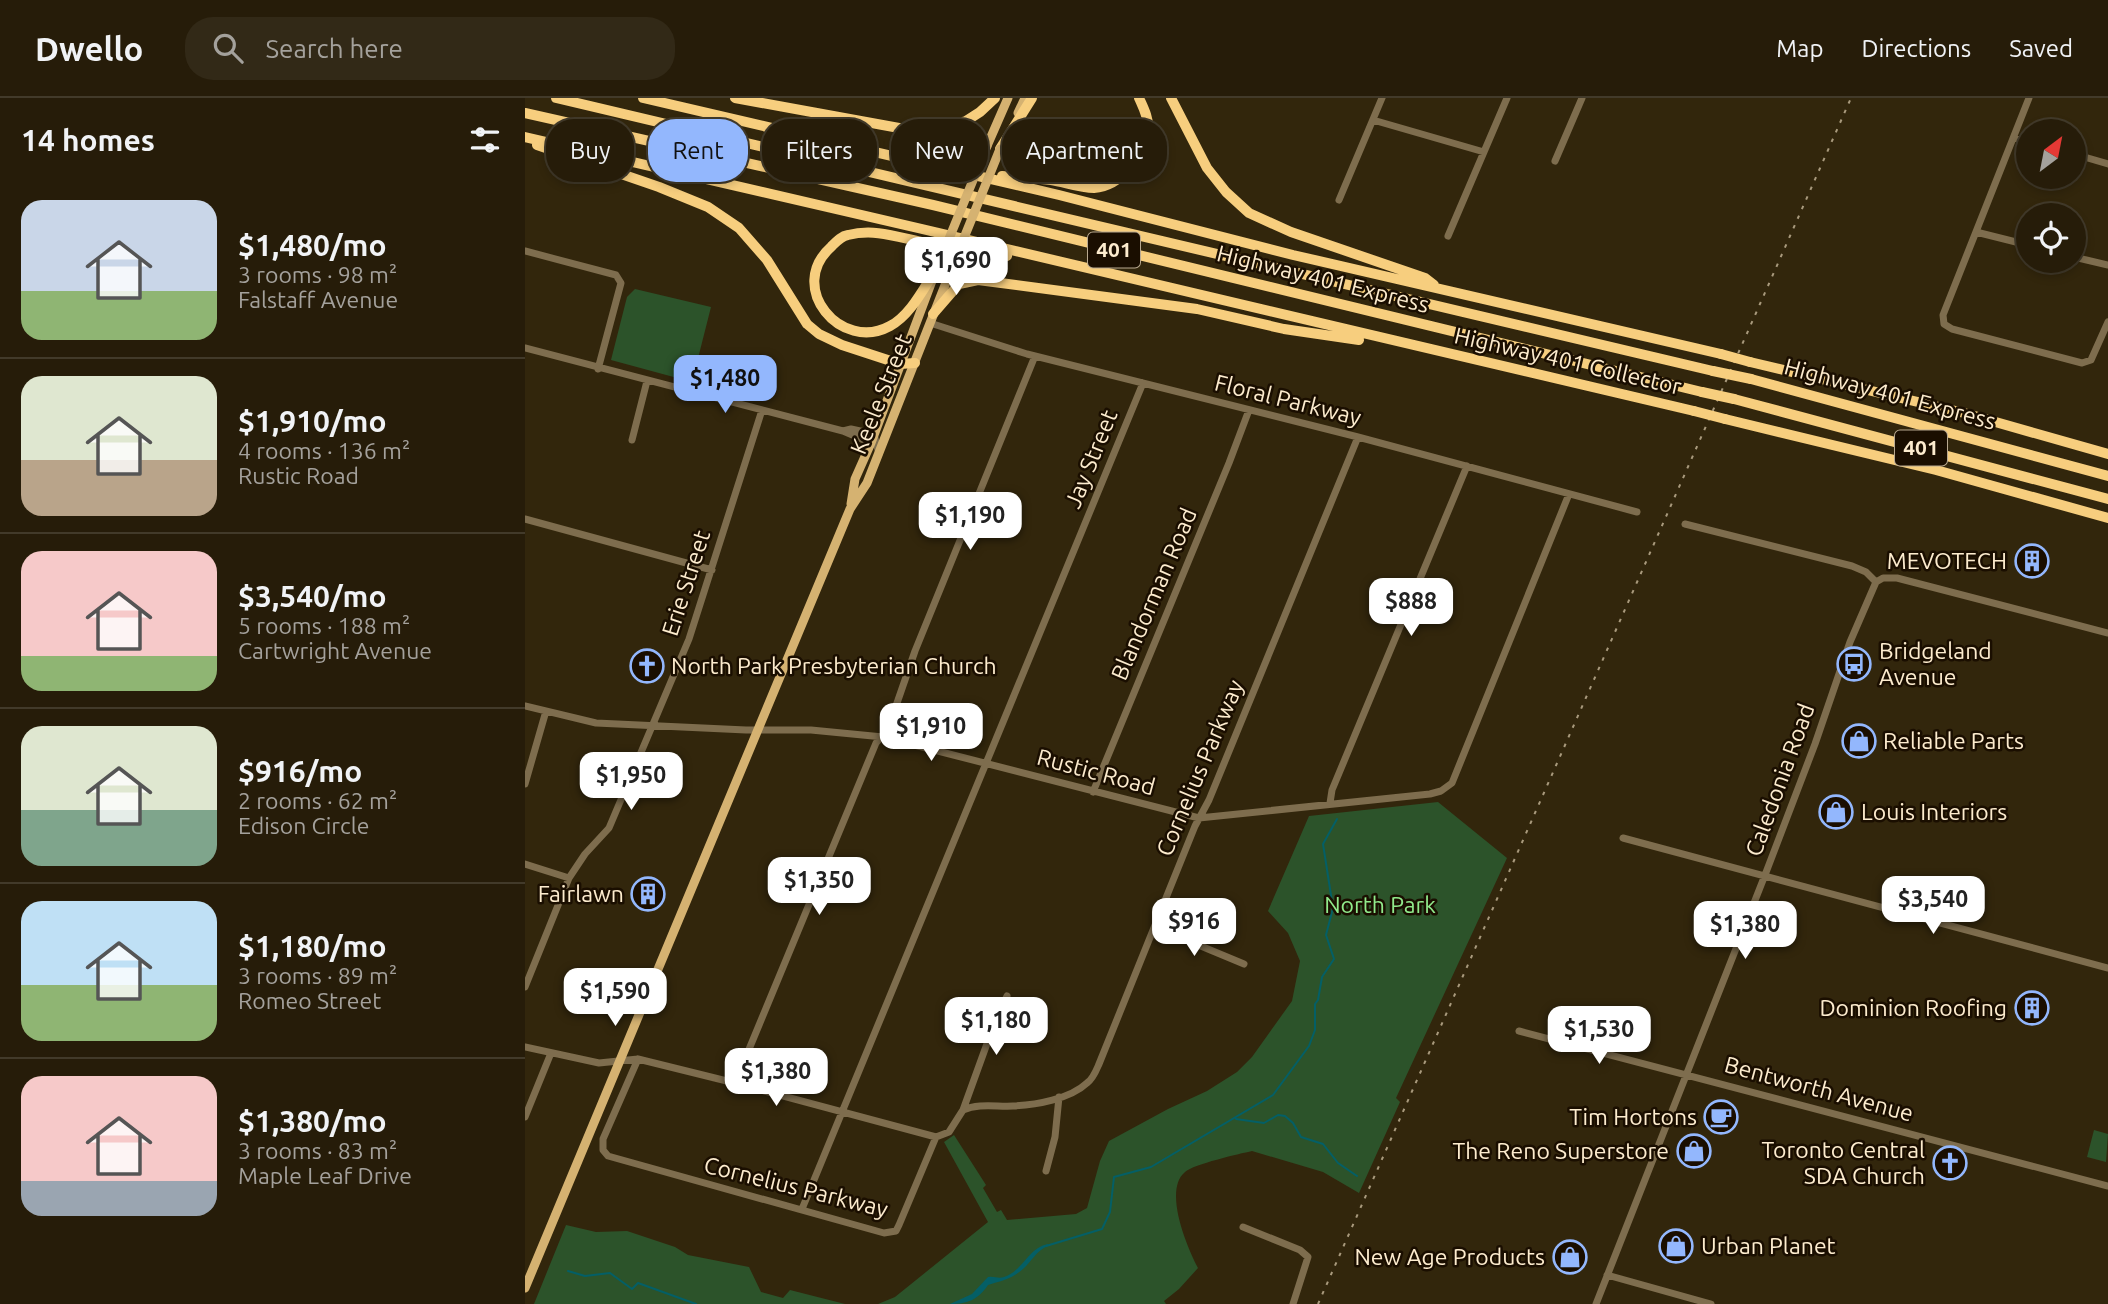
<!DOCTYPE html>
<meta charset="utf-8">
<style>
:root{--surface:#261c09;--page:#322917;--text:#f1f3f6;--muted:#a4a19c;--line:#423a2a;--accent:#93b7fd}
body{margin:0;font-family:Ubuntu,sans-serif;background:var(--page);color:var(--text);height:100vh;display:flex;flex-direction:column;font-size:26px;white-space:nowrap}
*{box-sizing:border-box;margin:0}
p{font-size:23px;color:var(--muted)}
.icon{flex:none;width:38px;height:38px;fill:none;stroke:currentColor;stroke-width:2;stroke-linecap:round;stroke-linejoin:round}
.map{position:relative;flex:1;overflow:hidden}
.drawer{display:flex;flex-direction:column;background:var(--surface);width:525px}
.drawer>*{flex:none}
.banner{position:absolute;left:21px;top:21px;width:665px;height:63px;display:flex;gap:14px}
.needle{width:46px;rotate:32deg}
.tools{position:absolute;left:1491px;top:21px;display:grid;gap:14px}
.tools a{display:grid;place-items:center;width:70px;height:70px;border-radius:50%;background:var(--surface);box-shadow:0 4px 10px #0003,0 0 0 2px var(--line);font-size:35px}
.price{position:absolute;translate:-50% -60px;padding:0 16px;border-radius:14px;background:#fff;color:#222;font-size:23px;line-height:46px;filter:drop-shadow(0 2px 4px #0008)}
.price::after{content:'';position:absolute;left:50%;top:42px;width:21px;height:16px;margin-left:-10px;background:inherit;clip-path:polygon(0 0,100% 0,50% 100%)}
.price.on{background:var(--accent);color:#111}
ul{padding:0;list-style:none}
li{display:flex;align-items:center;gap:21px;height:175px;padding:0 21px}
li+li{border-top:2px solid var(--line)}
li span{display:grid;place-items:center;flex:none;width:196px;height:140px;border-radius:21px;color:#555}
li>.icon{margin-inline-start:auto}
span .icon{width:84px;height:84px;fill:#fffc;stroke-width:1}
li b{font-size:30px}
h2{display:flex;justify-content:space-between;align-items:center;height:84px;padding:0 21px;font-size:30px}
.chip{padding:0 24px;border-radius:28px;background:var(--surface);box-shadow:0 4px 10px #0003,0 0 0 2px var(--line);font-size:24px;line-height:63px}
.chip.on{background:var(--accent);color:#111}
header{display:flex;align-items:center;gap:42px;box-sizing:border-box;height:98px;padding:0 35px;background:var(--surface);border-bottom:2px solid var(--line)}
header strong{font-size:33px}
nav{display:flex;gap:38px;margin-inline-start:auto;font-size:24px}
.search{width:490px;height:63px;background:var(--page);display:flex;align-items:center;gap:18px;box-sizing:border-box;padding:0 24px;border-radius:28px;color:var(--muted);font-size:26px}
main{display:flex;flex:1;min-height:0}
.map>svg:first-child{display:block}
.green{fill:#2c532a}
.water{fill:#045f66}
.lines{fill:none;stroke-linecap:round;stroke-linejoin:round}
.stream{stroke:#045f66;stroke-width:2}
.minor{stroke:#7e6d4e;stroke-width:7}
.major{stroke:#d5b271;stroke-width:9}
.highway{stroke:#f7ce7e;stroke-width:10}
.rail{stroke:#a99a7d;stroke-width:2;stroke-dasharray:3.5 7;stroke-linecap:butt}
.major-bridge{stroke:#d5b271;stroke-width:9}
.highway-bridge{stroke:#f7ce7e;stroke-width:10}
.labels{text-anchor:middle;stroke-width:5;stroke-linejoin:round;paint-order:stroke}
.shield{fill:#1a0e00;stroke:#b9a990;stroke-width:2}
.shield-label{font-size:21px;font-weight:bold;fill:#fdecce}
.street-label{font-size:23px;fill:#fdecce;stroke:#1a0e00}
.poi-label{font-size:23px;fill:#fdecce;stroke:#1a0e00;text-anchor:end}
.park-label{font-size:23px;fill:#91ea8b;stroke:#1a0e00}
</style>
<header>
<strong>Dwello</strong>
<div class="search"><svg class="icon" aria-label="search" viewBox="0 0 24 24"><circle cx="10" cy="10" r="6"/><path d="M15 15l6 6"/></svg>Search here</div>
<nav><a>Map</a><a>Directions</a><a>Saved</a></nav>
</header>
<main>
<section class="drawer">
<h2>14 homes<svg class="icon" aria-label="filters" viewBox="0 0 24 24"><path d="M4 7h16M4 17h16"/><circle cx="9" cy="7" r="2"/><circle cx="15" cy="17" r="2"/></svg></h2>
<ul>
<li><span style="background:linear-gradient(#c9d6e8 65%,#8fb573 0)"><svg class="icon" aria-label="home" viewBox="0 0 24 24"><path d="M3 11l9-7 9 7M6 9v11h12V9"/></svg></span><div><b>$1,480/mo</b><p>3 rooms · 98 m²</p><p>Falstaff Avenue</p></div></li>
<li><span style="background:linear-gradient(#dfe7d0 60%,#b9a48a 0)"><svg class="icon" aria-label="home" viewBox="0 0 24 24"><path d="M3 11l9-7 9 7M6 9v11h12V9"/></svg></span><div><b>$1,910/mo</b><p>4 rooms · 136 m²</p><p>Rustic Road</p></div></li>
<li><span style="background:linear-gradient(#f6c9c9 75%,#8fb573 0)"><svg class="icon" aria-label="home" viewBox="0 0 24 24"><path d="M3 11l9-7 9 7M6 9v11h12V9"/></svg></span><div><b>$3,540/mo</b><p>5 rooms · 188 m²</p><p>Cartwright Avenue</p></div></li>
<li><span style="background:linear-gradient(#dfe7d0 60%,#7fa58c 0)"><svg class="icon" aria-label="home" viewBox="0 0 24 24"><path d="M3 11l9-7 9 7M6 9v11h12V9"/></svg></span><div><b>$916/mo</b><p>2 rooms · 62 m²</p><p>Edison Circle</p></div></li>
<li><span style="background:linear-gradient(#bfe0f5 60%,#8fb573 0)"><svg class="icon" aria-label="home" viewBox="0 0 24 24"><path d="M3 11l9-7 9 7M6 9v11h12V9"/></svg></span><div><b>$1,180/mo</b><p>3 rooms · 89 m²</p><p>Romeo Street</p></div></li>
<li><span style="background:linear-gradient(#f6c9c9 75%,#9aa5b1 0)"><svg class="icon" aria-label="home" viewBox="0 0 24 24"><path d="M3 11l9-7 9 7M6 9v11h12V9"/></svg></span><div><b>$1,380/mo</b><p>3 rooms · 83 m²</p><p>Maple Leaf Drive</p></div></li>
</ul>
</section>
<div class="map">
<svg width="1583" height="1206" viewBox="0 0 1583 1206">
<rect width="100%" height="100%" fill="#32260c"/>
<path class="green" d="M110,191l76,18 -19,75 -81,-22 16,-63z
M913,704l69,56 -111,240 4,4 -41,91 -36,-21 -71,-21c-13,3 -58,13 -67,21 -22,18 2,75 13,96l-19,21 -15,12 2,3h-288l17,-7 93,-75 -44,-80 10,-7 32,50 -3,3 14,24 4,-2 6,10 69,-6 11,-6 13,-47 9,-20 59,-32 39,-18 30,-19 15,-15 40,-56 8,-40 -12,-28 -20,-22 41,-95z
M1569,1032l14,4 -2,28 -19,-5z
M41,1127l30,7 31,-1 48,16 13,8 61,12 12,25 22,6 7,-8 55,14h-311z"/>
<path class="water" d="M523,1146v2c-12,5 -16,15 -25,23 -11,10 -22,12 -35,16 -10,15 -21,19 -38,19l22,-10 16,-17c7,-1 10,2 16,0 19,-6 24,-29 44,-33z"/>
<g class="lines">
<path class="stream" d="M711,1021l28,4 14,-8 7,1 8,7 8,14 22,7 15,19 19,13
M521,1148l56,-17 8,-17 4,-35 37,-10 122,-72 36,-49 6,-16v-26l3,-4 4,-23 12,-18 -8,-24 7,-27 -10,-64 14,-25
M43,1173l17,5 25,-3 22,16 6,-6 58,21"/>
<path class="minor" d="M1504,0l-86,217 1,9 8,5 130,34 9,-3 17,-38
M848,22l111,32
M1489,40l14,4
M1549,56l34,10
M1030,63l27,-63
M814,102l43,-102
M1451,134l52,13
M923,138l59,-138
M0,153l91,24 5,8 -23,86
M1549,159l34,8
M405,225l97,31 331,83 279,75
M0,250l318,83 28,12
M318,333l8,-2 23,5 5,20
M107,342l15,-59
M0,421l187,51
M1160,426l167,42 14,6 10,10
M1351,484l7,-4h14l211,55
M0,608l71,17 150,7h65l72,7 316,81 231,-24 11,-3 11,-8 117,-289
M0,686l21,-73
M568,694l136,-329 20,-53
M805,705l2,-13 135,-324
M1098,740l485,130
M0,766l44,14
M630,829l89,37
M0,889l44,-109 16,-24 24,-26 80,-189 73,-229
M994,933l589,155
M0,949l74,16 39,-4 97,24 201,54
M113,961l-35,80v11l5,6 276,77 12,-2 3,-6 37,-88 13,-5 14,-22c16,-7 34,-3 50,-4 23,-1 57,-7 74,-23 6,-4 9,-12 12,-19l96,-238 14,-26 149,-363
M210,985l141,-340 12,-14 27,-78 120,-295
M438,1012l34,-94 10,-20
M0,1019l26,-64
M521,1073l9,-34 4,-40
M277,1111l341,-826
M718,1129l57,23 8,7 -15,47
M1082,1177l104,29
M1071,1206l169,-429 50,-131 35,-102 26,-60"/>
<path class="major" d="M493,15l7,-15
M462,48l21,-48
M326,406l4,-25 16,-36 61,-162
M0,1190l325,-779 17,-26 84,-213"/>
<path class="highway" d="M31,0l1157,273
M118,0l416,97 234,60 428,99
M210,0l175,32 33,-2 23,-7 14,-9 15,-14
M646,0l36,70 19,24 23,21 42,19 134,46 9,7
M0,15l408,92 769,187
M0,39l397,92 772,182
M12,47l122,42 49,20 31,21 28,32 40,64 12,10 23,11 58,19 15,-1
M475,51l32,-51
M477,78c17,2 33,2 49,4 13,2 29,8 43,8 27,-2 53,-33 54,-59 1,-11 -5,-22 -9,-31
M412,170c-13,19 -26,47 -47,58 -49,27 -104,-39 -59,-79 5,-5 10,-11 17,-12 28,-7 52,3 79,8 27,5 53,8 80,13
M408,216l26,-30 19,-4 219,29 87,20 75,11
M1225,264l214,51 144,41
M1226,281l357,97
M1209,301l374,100
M1200,321l211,51 172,48"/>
<path class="rail" d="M793,1206l533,-1206"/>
<path class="major-bridge" d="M412,170l50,-122
M426,172l49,-121"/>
<path class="highway-bridge" d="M1196,256l29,8
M1188,273l38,8
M1177,294l32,7
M1169,313l31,8"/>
</g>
<defs>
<symbol id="building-ring" viewBox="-11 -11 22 22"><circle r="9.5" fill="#1a0e00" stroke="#93b7fd" stroke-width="1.5"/><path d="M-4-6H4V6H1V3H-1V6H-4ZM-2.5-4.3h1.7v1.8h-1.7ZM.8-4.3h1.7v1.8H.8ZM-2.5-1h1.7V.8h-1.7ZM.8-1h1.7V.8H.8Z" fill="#93b7fd"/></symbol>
<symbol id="bus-ring" viewBox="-11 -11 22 22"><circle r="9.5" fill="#1a0e00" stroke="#93b7fd" stroke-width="1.5"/><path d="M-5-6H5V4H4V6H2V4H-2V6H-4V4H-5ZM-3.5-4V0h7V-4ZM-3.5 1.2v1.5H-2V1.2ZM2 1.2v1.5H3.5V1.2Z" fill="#93b7fd"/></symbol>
<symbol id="church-ring" viewBox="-11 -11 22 22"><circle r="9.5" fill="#1a0e00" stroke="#93b7fd" stroke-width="1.5"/><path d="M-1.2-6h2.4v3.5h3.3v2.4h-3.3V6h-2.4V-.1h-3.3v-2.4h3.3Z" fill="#93b7fd"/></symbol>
<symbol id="shop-ring" viewBox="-11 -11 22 22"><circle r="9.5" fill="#1a0e00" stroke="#93b7fd" stroke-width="1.5"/><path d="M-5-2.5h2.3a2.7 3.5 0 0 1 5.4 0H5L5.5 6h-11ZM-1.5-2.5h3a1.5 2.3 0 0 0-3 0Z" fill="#93b7fd"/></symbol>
<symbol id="cafe-ring" viewBox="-11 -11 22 22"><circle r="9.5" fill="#1a0e00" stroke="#93b7fd" stroke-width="1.5"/><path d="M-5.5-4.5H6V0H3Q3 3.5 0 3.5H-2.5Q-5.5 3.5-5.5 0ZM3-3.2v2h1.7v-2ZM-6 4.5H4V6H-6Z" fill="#93b7fd"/></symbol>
</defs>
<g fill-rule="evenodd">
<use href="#building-ring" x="1488" y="444" width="38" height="38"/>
<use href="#bus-ring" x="1310" y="547" width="38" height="38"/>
<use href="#church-ring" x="103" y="549" width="38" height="38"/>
<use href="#shop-ring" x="1315" y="624" width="38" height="38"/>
<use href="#shop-ring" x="1292" y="695" width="38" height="38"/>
<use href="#building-ring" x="104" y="777" width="38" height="38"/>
<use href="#building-ring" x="1488" y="891" width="38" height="38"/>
<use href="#cafe-ring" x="1177" y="1000" width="38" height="38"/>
<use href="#shop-ring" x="1150" y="1034" width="38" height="38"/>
<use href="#church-ring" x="1406" y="1046" width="38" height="38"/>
<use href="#shop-ring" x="1132" y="1129" width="38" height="38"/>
<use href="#shop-ring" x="1026" y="1140" width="38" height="38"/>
</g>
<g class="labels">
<g class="shield">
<rect x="563" y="134.5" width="52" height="35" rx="5"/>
<rect x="1370" y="332.5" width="52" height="35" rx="5"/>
</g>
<g class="shield-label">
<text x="589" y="159">401</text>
<text x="1396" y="357">401</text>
</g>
<g class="street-label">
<text transform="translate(798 181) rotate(14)" y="8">Highway 401 Express</text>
<text transform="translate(1043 263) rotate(13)" y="8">Highway 401 Collector</text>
<text transform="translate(356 296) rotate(-68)" y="8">Keele Street</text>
<text transform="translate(1365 296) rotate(15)" y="8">Highway 401 Express</text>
<text transform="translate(763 302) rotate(14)" y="8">Floral Parkway</text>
<text transform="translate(566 361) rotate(-68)" y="8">Jay Street</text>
<text transform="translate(161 485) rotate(-72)" y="8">Erie Street</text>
<text transform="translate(629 496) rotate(-67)" y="8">Blandorman Road</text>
<text transform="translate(675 670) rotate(-67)" y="8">Cornelius Parkway</text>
<text transform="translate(571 674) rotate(15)" y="8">Rustic Road</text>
<text transform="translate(1255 682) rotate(-70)" y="8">Caledonia Road</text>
<text transform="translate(1294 991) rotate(15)" y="8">Bentworth Avenue</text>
<text transform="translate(271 1089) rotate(14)" y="8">Cornelius Parkway</text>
</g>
<g class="poi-label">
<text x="1482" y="471">MEVOTECH</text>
<text x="1354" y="561" text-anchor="start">Bridgeland<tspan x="1354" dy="26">Avenue</tspan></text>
<text x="146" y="576" text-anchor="start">North Park Presbyterian Church</text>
<text x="1358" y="651" text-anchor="start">Reliable Parts</text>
<text x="1336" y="722" text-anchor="start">Louis Interiors</text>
<text x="99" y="804">Fairlawn</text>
<text x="1482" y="918">Dominion Roofing</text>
<text x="1172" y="1027">Tim Hortons</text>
<text x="1400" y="1060">Toronto Central<tspan x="1400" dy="26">SDA Church</tspan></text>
<text x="1144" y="1061">The Reno Superstore</text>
<text x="1176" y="1156" text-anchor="start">Urban Planet</text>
<text x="1020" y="1167">New Age Products</text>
</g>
<g class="park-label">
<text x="855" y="815">North Park</text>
</g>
</g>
</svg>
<div class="tools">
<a><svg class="needle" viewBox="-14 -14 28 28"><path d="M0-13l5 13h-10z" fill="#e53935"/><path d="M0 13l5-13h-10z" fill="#a4a19c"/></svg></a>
<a><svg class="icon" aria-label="locate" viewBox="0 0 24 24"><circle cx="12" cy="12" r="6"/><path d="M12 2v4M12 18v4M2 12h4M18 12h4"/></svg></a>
</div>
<b class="price" style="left:431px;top:199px">$1,690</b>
<b class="price on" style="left:200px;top:317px">$1,480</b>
<b class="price" style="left:445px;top:454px">$1,190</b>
<b class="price" style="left:886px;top:540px">$888</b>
<b class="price" style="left:406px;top:665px">$1,910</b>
<b class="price" style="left:106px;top:714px">$1,950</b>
<b class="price" style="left:294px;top:819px">$1,350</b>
<b class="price" style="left:1408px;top:838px">$3,540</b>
<b class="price" style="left:669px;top:860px">$916</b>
<b class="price" style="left:1220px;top:863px">$1,380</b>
<b class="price" style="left:90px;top:930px">$1,590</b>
<b class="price" style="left:471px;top:959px">$1,180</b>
<b class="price" style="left:1074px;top:968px">$1,530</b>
<b class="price" style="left:251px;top:1010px">$1,380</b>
<div class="banner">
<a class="chip">Buy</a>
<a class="chip on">Rent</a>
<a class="chip">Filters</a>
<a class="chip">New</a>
<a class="chip">Apartment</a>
</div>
</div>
</main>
